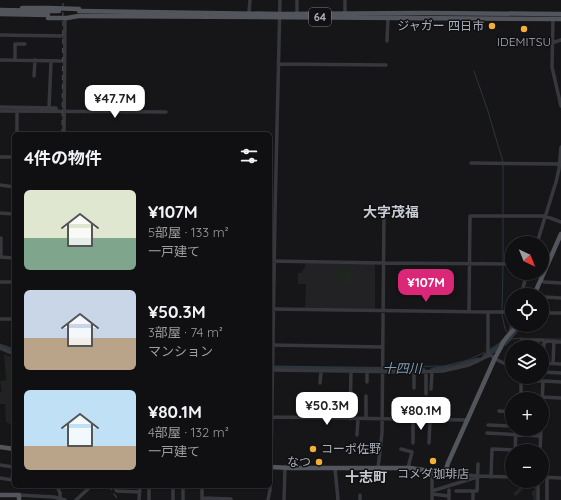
<!DOCTYPE html>
<html lang="ja">
<meta charset="utf-8">
<style>
:root{--surface:#101012;--page:#19191b;--text:#f1f3f6;--muted:#9c9d9f;--line:#303032;--accent:#db2777}
body{margin:0;font-family:Quicksand,"Noto Sans JP",sans-serif;background:var(--page);color:var(--text);height:100vh;display:flex;flex-direction:column;font-size:15px;white-space:nowrap}
*{box-sizing:border-box;margin:0}
p{font-size:13px;color:var(--muted)}
.icon{flex:none;width:22px;height:22px;fill:none;stroke:currentColor;stroke-width:2;stroke-linecap:round;stroke-linejoin:round}
.map{position:relative;flex:1;overflow:hidden}
.details{position:absolute;left:12px;top:132px;width:260px;height:356px;display:flex;flex-direction:column;background:var(--surface);border-radius:6px;box-shadow:0 1px 3px #0004,0 0 0 1px var(--line)}
.details>*{flex:none}
.needle{width:26px;rotate:137deg}
.tools{position:absolute;left:505px;top:236px;display:grid;gap:8px}
.tools a{display:grid;place-items:center;width:44px;height:44px;border-radius:50%;background:var(--surface);box-shadow:0 1px 3px #0004,0 0 0 1px var(--line);font-size:20px}
.price{position:absolute;translate:-50% -34px;padding:0 9px;border-radius:8px;background:#fff;color:#222;font-size:13px;line-height:26px;filter:drop-shadow(0 1px 2px #0008)}
.price::after{content:'';position:absolute;left:50%;top:24px;width:12px;height:9px;margin-left:-6px;background:inherit;clip-path:polygon(0 0,100% 0,50% 100%)}
.price.selected{background:var(--accent);color:#fff}
ul{padding:0;list-style:none}
li{display:flex;align-items:center;gap:12px;height:100px;padding:0 12px}
li span{display:grid;place-items:center;flex:none;width:112px;height:80px;border-radius:6px;color:#555}
li>.icon{margin-inline-start:auto}
span .icon{width:48px;height:48px;fill:#fffc;stroke-width:1}
li b{font-size:17px}
h2{display:flex;justify-content:space-between;align-items:center;height:48px;padding:0 12px;font-size:17px}
.map>svg:first-child{display:block}
.built{fill:#222225}
.forest{fill:url(#forest-firs)}
.park{fill:#1e261f}
.lines{fill:none;stroke-linecap:round;stroke-linejoin:round}
.stream{stroke:#2c353c;stroke-width:1}
.river{stroke:#2c353c;stroke-width:5}
.minor{stroke:#37383d;stroke-width:3.5}
.major{stroke:#53555c;stroke-width:4.5}
.rail{stroke:#4a4c52;stroke-width:1;stroke-dasharray:5 4;stroke-linecap:butt}
.major-bridge{stroke:#53555c;stroke-width:4.5}
.poi-dot{fill:#f2b134;stroke:#111113;stroke-width:1.5}
.labels{text-anchor:middle;stroke-width:3;stroke-linejoin:round;paint-order:stroke}
.shield{fill:#111113;stroke:#7b7e86;stroke-width:1}
.shield-label{font-size:11px;font-weight:bold;fill:#a8adb8}
.poi-label{font-size:12px;fill:#a8adb8;stroke:#111113;text-anchor:end}
.water-label{font-size:13px;font-style:italic;fill:#7f9bb3;stroke:#111113}
.quarter-label{font-size:14px;font-weight:bold;fill:#c9ccd4;stroke:#111113}
</style>
<div class="map">
<svg width="561" height="500" viewBox="0 0 561 500">
<defs>
<pattern id="forest-firs" width="22" height="20" patternUnits="userSpaceOnUse"><rect width="22" height="20" fill="#1e261f"/><path d="M5 1l3.5 6h-7zM16 11l3.5 6h-7z" fill="#3c433d"/></pattern>
</defs>
<rect width="100%" height="100%" fill="#161618"/>
<path class="built" d="M305,263l70,1v45l-70,-1 1,-24h-8v-11h3l4,-6z
M4,354l10,4v67h-4v-1l-4,-2 -1,-18h-5v-12l2,-1 -2,-10 6,-1z"/>
<path class="forest" d="M518,481h18v19h-3l1,-3 -2,-2v-4h2v-7h-9l-1,4 -8,8 -3,-2 7,-7v-2h-2z"/>
<path class="park" d="M338,267h14l-1,16h-14z
M13,359l1,1v34l-6,-3 -2,-26 2,-4z"/>
<g class="lines">
<path class="stream" d="M474,71l15,43
M0,109h37
M489,115l14,47
M503,214v-49
M503,263v-45
M502,311l1,-45
M502,314l3,15 3,4
M544,339h17
M504,346l8,-7 10,-1
M490,349l8,-5 4,-4
M385,367l59,-1 24,-6 17,-8"/>
<path class="river" d="M0,346l14,5
M485,356l21,-14 14,-17
M270,368l153,2
M433,370l22,-3 23,-7"/>
<path class="minor" d="M249,13l1,-13
M345,13v-13
M297,14v-14
M553,19l-1,48 9,39
M0,35l65,1
M387,41l1,-24
M552,43l9,-3
M0,60l63,1
M15,60v-16h10
M278,64l108,1
M34,76l1,-16
M0,107l56,1v3
M49,108l2,-47
M0,111l166,1
M17,132v-21
M64,134l1,-113
M0,157h14
M471,163l90,1
M0,185l14,2
M0,213l14,1
M537,243l19,-61 3,-13 2,-22
M0,257l14,1
M1,257v-19
M270,261l114,2
M384,263l128,1
M541,280l3,2 17,1
M0,282h14
M521,295l6,-22
M545,297l16,1
M270,309l218,3v40l2,3 5,3
M469,312l1,-96h75l16,6
M488,312h24
M545,313h16
M0,319h14
M510,334l2,-10
M270,345l113,2
M522,347v-7h21
M537,347v-7
M0,348l14,6
M495,359l17,8
M542,363l19,1
M543,363l1,-20 3,-2 14,1
M553,363l1,-22
M270,370l144,2 29,-1 26,-6 21,-10
M367,371v11
M426,372v22
M542,372l19,1
M528,377v4h15l-1,22
M543,382l2,-1 16,1
M320,383l1,-12
M414,388v-16
M431,389l1,-17
M521,395v-18
M542,397l19,1
M517,399v-4l10,1
M437,405h8v15
M499,411l13,1
M271,417l197,3
M366,418v-22
M350,419l1,-48
M407,419v-16
M422,419v-19
M433,420v-16
M488,425l24,1
M487,433l54,3
M357,435l1,-16
M413,443v-24
M429,443l1,-23
M401,449l11,3 -4,16
M515,451l1,-22
M540,451l1,-22
M0,465l13,2
M335,468l3,32
M378,468l4,-35 2,-219
M445,473l33,3 34,1
M491,477l1,-28 23,1
M542,477l19,1
M0,478l13,2
M384,479v-11
M12,480l2,-21
M57,486l3,7v5
M116,486v4l1,1 23,1
M202,486v13
M432,491l42,-13 4,-2
M456,491h21l1,-27
M432,494l17,2
M19,495l35,2 11,3
M360,495v5
M202,498l29,1v1
M76,500l12,-11 1,-3
M139,500l1,-14
M149,500v-14
M173,500v-14
M183,500v-14
M268,500l2,-10 1,-23 4,-254 5,-213
M284,500l1,-33
M432,500v-29
M449,500v-10
M473,500v-9
M538,500v-19
M547,500v-22"/>
<path class="major" d="M22,8h26
M0,10l49,1
M79,11l201,3 143,-1 138,1
M0,14l48,1
M78,16l483,3
M534,295l27,-61
M0,447l14,2
M270,467l22,1h118l35,5 3,-10 47,-105 6,-11c1,-7 12,-15 16,-22
M0,495h19v5"/>
<path class="rail" d="M62,134l1,-134
M109,486l9,14"/>
<path class="major-bridge" d="M48,8l31,1
M49,11h10
M48,18h19l11,-2"/>
</g>
<g class="poi-dot">
<circle cx="492" cy="26" r="4"/>
<circle cx="524" cy="29" r="4"/>
<circle cx="313" cy="449" r="4"/>
<circle cx="433" cy="461" r="4"/>
<circle cx="319" cy="462" r="4"/>
</g>
<g class="labels">
<rect class="shield" x="309" y="8" width="22" height="18" rx="3"/>
<g class="shield-label">
<text x="320" y="21">64</text>
</g>
<g class="poi-label">
<text x="484" y="30">ジャガー 四日市</text>
<text x="524" y="46" text-anchor="middle">IDEMITSU</text>
<text x="321" y="453" text-anchor="start">コーポ佐野</text>
<text x="311" y="466">なつ</text>
<text x="433" y="478" text-anchor="middle">コメダ珈琲店</text>
</g>
<g class="water-label">
<text x="402" y="373">十四川</text>
</g>
<g class="quarter-label">
<text x="391" y="217">大字茂福</text>
<text x="366" y="482">十志町</text>
</g>
</g>
</svg>
<div class="tools">
<a><svg class="needle" viewBox="-14 -14 28 28"><path d="M0-13l5 13h-10z" fill="#e53935"/><path d="M0 13l5-13h-10z" fill="#9c9d9f"/></svg></a>
<a><svg class="icon" aria-label="locate" viewBox="0 0 24 24"><circle cx="12" cy="12" r="6"/><path d="M12 2v4M12 18v4M2 12h4M18 12h4"/></svg></a>
<a><svg class="icon" aria-label="layers" viewBox="0 0 24 24"><path d="M12 4l9 5-9 5-9-5zM3 14l9 5 9-5"/></svg></a>
<a>+</a>
<a>−</a>
</div>
<b class="price" style="left:115px;top:119px">¥47.7M</b>
<b class="price selected" style="left:426px;top:303px">¥107M</b>
<b class="price" style="left:327px;top:426px">¥50.3M</b>
<b class="price" style="left:421px;top:431px">¥80.1M</b>
<section class="details">
<h2>4件の物件<svg class="icon" aria-label="filters" viewBox="0 0 24 24"><path d="M4 7h16M4 17h16"/><circle cx="9" cy="7" r="2"/><circle cx="15" cy="17" r="2"/></svg></h2>
<ul>
<li><span style="background:linear-gradient(#dfe7d0 60%,#7fa58c 0)"><svg class="icon" aria-label="home" viewBox="0 0 24 24"><path d="M3 11l9-7 9 7M6 9v11h12V9"/></svg></span><div><b>¥107M</b><p>5部屋 · 133 m²</p><p>一戸建て</p></div></li>
<li><span style="background:linear-gradient(#c9d6e8 60%,#b9a48a 0)"><svg class="icon" aria-label="home" viewBox="0 0 24 24"><path d="M3 11l9-7 9 7M6 9v11h12V9"/></svg></span><div><b>¥50.3M</b><p>3部屋 · 74 m²</p><p>マンション</p></div></li>
<li><span style="background:linear-gradient(#bfe0f5 70%,#b9a48a 0)"><svg class="icon" aria-label="home" viewBox="0 0 24 24"><path d="M3 11l9-7 9 7M6 9v11h12V9"/></svg></span><div><b>¥80.1M</b><p>4部屋 · 132 m²</p><p>一戸建て</p></div></li>
</ul>
</section>
</div>
